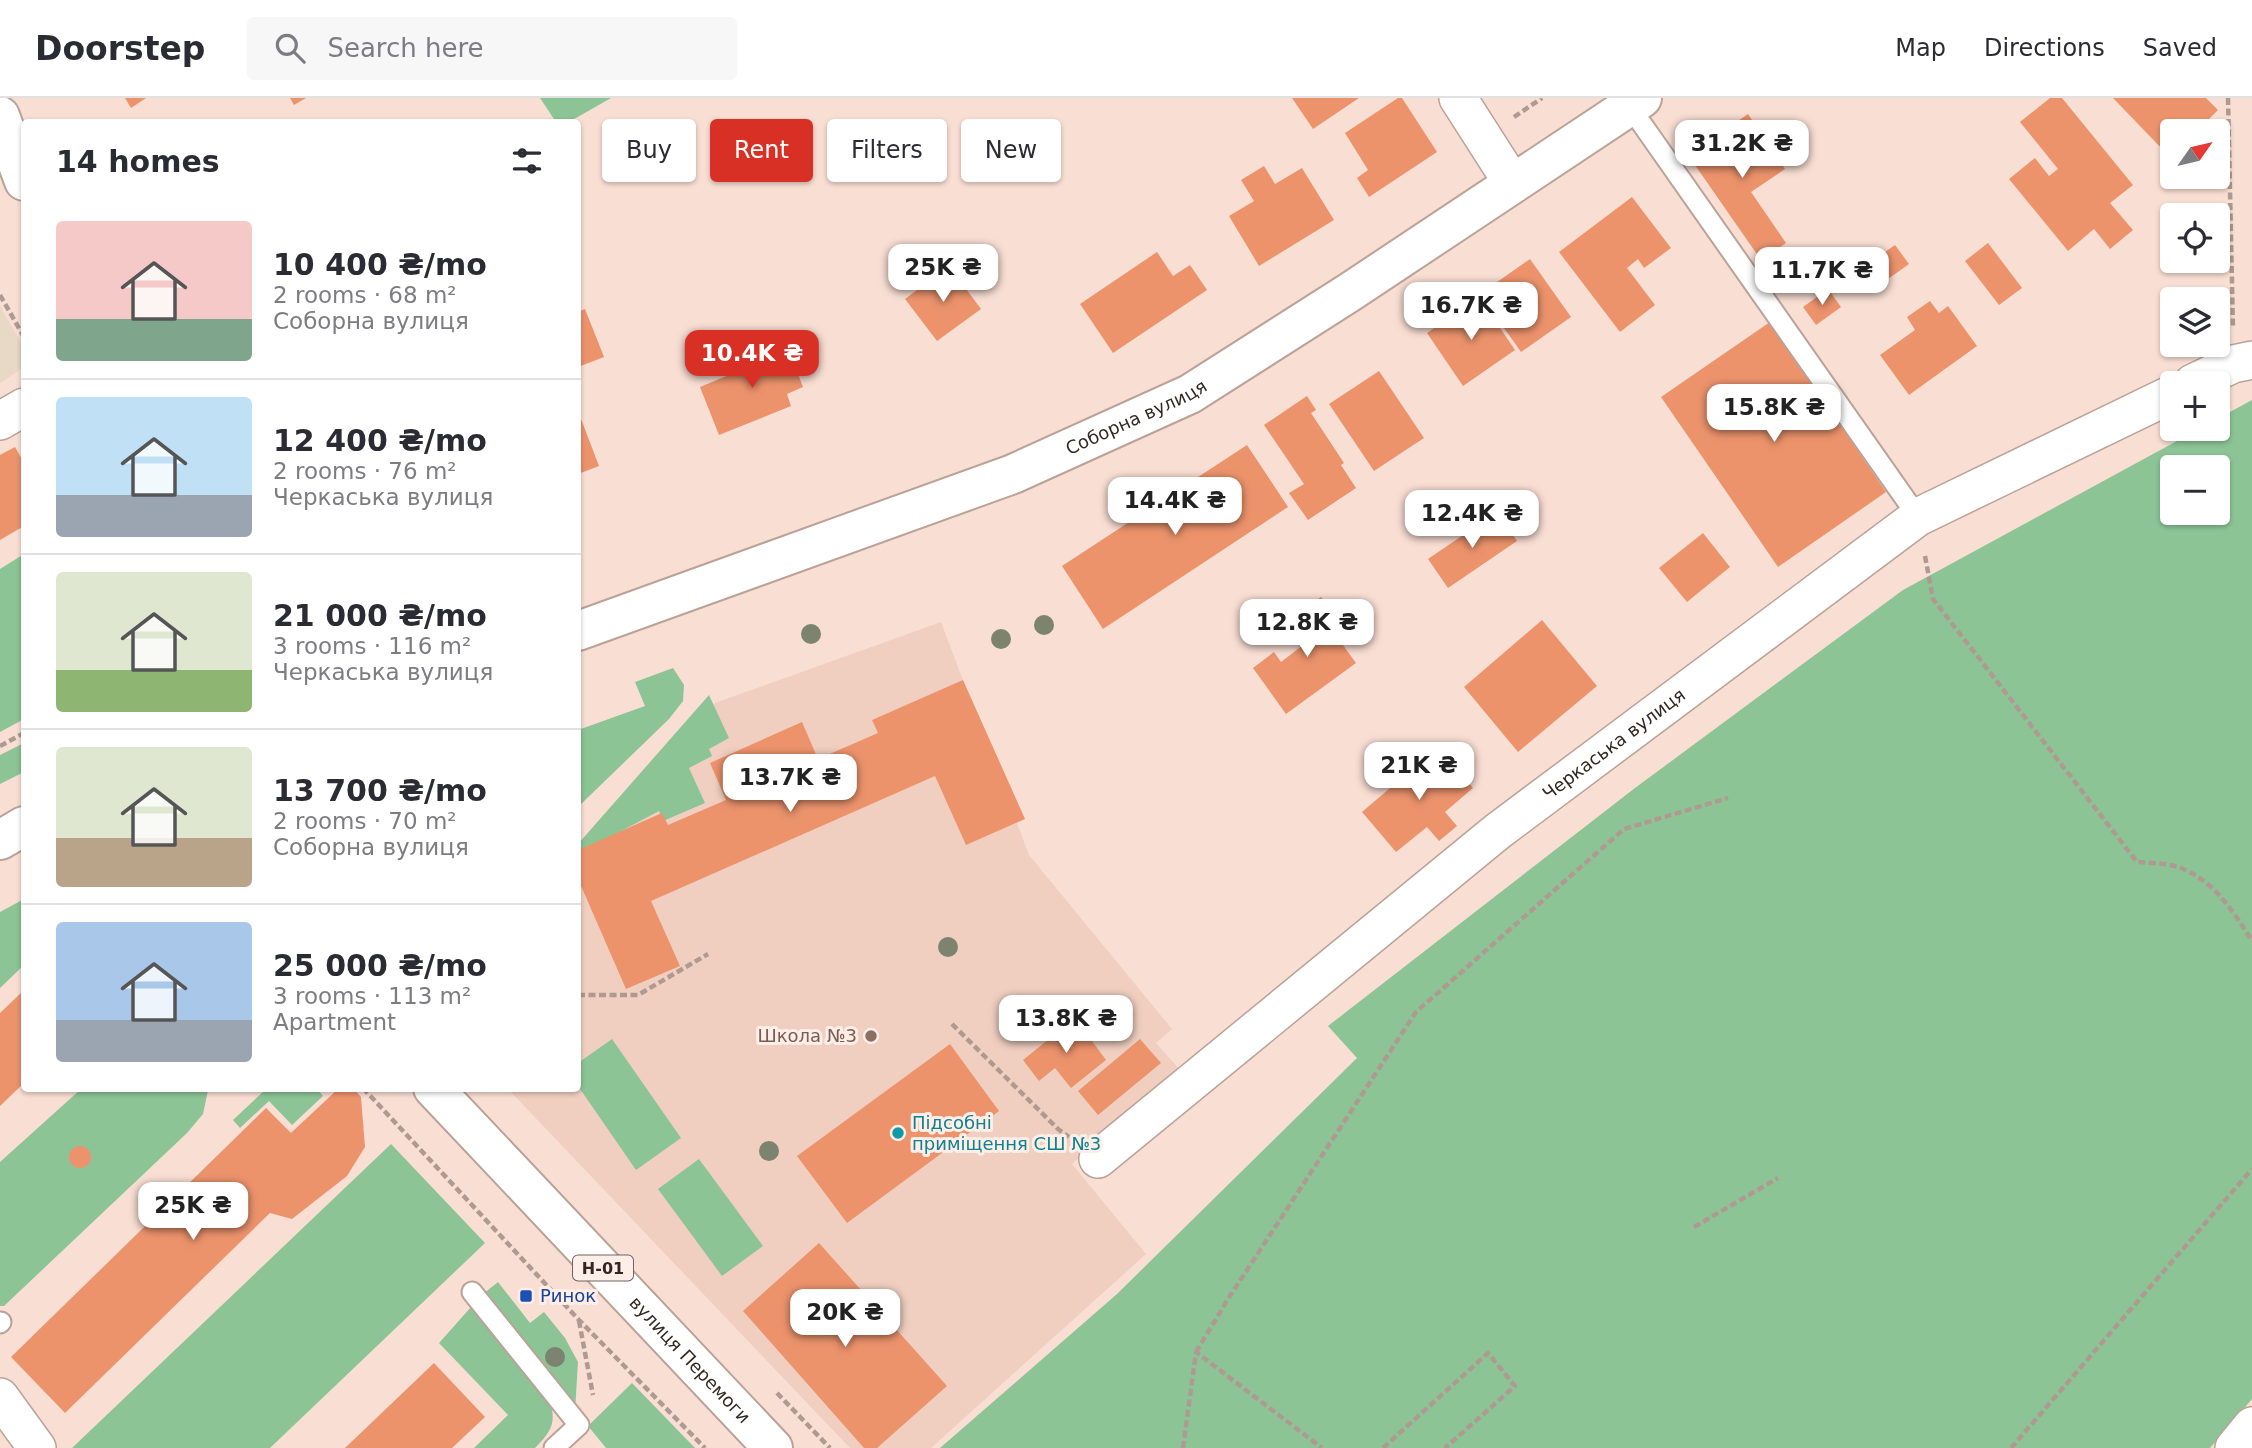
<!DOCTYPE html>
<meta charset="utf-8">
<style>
:root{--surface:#fff;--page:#f7f7f7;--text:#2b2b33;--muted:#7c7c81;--line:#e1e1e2;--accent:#d93025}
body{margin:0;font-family:"DejaVu Sans",sans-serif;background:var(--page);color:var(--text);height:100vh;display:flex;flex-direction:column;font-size:26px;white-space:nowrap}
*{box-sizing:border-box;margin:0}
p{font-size:23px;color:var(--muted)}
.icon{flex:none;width:38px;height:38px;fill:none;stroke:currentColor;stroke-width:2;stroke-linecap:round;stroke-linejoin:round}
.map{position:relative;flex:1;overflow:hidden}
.side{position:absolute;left:21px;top:21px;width:560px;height:973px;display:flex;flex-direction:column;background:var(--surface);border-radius:7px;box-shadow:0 2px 5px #0004}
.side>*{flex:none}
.top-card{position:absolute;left:602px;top:21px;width:665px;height:63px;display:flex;gap:14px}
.needle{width:46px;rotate:56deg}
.buttons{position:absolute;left:2160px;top:21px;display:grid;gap:14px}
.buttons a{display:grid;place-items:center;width:70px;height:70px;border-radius:7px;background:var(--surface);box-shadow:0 2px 5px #0004;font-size:35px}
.price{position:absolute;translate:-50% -60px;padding:0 16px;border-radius:14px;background:#fff;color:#222;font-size:23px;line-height:46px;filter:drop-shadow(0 2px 4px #0008)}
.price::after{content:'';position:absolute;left:50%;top:42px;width:21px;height:16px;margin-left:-10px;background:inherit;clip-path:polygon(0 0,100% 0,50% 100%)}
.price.on{background:var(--accent);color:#fff}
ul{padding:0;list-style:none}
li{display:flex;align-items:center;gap:21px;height:175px;padding:0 35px}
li+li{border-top:2px solid var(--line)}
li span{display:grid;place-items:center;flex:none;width:196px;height:140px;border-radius:7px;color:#555}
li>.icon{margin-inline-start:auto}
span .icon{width:84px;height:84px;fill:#fffc;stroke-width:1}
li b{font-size:30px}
h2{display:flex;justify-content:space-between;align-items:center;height:84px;padding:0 35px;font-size:30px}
.tag{padding:0 24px;border-radius:7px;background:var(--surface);box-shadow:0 2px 5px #0004;font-size:24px;line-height:63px}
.tag.on{background:var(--accent);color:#fff}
header{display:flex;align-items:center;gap:42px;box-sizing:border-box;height:98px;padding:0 35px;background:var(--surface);border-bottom:2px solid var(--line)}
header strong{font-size:33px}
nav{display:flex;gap:38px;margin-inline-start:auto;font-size:24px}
.search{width:490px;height:63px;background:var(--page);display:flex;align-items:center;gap:18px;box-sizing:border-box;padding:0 24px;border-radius:7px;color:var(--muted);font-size:26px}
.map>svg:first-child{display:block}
.commercial{fill:#e8d8c6}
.built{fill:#f0cfc0}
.green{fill:#8cc496;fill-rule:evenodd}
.building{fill:#ec936c}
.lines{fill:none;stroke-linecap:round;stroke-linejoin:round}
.service-casing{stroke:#bba297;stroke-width:23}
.minor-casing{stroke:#bba297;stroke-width:40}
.secondary-casing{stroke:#bba297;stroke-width:42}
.primary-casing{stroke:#bba297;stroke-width:42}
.path{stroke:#af9a92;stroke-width:4.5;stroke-dasharray:7 3.5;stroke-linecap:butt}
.service{stroke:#fff;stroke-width:19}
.minor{stroke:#fff;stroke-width:37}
.secondary{stroke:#fff;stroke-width:38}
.primary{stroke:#fff;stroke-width:38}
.tree{fill:#7c836f}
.education-dot{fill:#8d6e63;stroke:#feeee7;stroke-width:2.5}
.culture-dot{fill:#0f9aa8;stroke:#feeee7;stroke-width:2.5}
.transit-dot{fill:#1a4fb4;stroke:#feeee7;stroke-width:2.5}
.labels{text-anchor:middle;stroke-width:6;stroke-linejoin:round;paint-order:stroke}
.shield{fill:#feeee7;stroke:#6e635e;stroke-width:2}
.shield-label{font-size:16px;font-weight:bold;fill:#312823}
.street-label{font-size:18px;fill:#312823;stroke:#feeee7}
.education-label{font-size:18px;fill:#785e54;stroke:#feeee7;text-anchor:end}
.culture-label{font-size:18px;fill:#0d838f;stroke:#feeee7;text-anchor:start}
.transit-label{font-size:18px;fill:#164399;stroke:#feeee7;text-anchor:start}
</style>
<header>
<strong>Doorstep</strong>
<div class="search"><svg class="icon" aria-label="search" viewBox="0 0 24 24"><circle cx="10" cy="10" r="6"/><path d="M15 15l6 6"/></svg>Search here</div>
<nav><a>Map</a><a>Directions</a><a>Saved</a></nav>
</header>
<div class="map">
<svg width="2252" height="1350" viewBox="0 0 2252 1350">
<rect width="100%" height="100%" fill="#f9ded3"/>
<path class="commercial" d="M0,208l24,42v19l-24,16z"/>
<path class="built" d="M941,524l88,233 143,174 -16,14 25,28 -109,93 74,90 -215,194h-81l-342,-359 70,-1v-244l137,-141z"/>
<path class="green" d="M540,0h71l-42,24h-13z
M2252,302v999l-42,49h-1270l177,-154 240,-236 -29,-32 307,-238 268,-198 296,-161h18v-10zM2172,369h45v46h-45z
M24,456v165l-24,13v-163z
M673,570l11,17 -1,16 -14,18 -91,88v-77l67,-24 -10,-24z
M709,597l20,43 -20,11 3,7 -23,12 16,35 -42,18 -4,-10 -81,43v-10z
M24,645v29l-24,12v-29z
M24,801v66l-24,23v-76z
M612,941l69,99 -45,32 -58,-84v-23z
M81,991l127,1 -5,24 -16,19 -183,173h-4v-144z
M266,991h51l6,7 -31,29 -23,-24 -29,27 -7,-8z
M391,1046l94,99 -215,205h-198z
M699,1061l64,87 -41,30 -64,-87z
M498,1184l32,41 14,-11 21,26 13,24 -3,49 -92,-117z
M472,1208l77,92c8,24 3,33 -14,50h-61l34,-33 -69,-72z
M632,1285l63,65h-89l-18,-22z"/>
<path class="building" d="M125,0h21l-15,10z
M290,0h16l-12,7z
M1292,0h67l-46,31z
M1398,0h4l35,54 -68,45 -12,-19 11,-8 -23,-37z
M2050,0h12l71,87 -23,18 23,27 -23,19 -16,-20 -26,22 -59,-72 26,-21 14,18 9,-7 -38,-47z
M2113,0h93l12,12 -21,21h-25v16l-6,6z
M1748,16l37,55 -34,23 35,51 -25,17 -73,-105z
M1264,68l11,18 27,-16 32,52 -75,46 -30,-50 25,-15 -13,-21z
M1632,99l39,51 -27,20 -6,-9 -11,9 28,37 -35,27 -61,-80z
M1988,145l34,45 -23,17 -34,-44z
M1895,147l14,19 -35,25 -13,-20z
M1157,154l16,24 17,-11 17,25 -94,63 -33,-49z
M1530,161l41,58 -50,35 -41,-58z
M949,168l32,43 -44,32 -32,-42z
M1828,191l13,18 -25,18 -13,-18z
M1479,199l36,53 -52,36 -36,-53z
M1930,203l9,12 9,-7 29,40 -68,49 -29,-40 35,-25 -8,-13z
M585,211l19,48 -26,10v-55z
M1770,224l116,170 -108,75 -117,-170z
M762,251l5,11 22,-9 14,36 -16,7 4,12 -72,29 -19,-48 36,-15 -5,-11z
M1379,273l45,67 -50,33 -45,-67z
M1307,298l9,14 -5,3 33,50 -3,2 15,23 -48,32 -19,-27 15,-9 -40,-59z
M578,313l21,55 -21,8z
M1247,347l41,62 -185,122 -41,-63z
M15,349l9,16v63l-24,14v-85z
M1497,414l20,29 -69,47 -20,-29z
M1703,435l27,34 -43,35 -28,-34z
M1321,499l19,27 -8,6 24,33 -70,51 -33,-46 21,-16 7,10 26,-20 -17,-23z
M1542,522l55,66 -79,66 -54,-65z
M963,582l62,139 -59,26 -31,-69 -284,125 29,65 -54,23 -48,-110v-29l84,-37 6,12 58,-25 -16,-37 92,-41 16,37 60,-26 -6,-13z
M1438,649l35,41 -28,24 12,14 -18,15 -12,-14 -31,25 -34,-40z
M24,892v93l-24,23v-93z
M1075,920l31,42 -35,28 -16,-20 -16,13 -16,-21z
M1140,941l21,24 -63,52 -20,-24z
M950,946l49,67 -152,112 -50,-67z
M339,990h14l8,9 4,50 -18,29 -55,43 -22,-6 -205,200 -54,-56 255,-249 25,25z
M69 1059a11 11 0 1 1 22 0a11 11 0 1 1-22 0Z
M819,1145l128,143 -70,62h-13l-121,-137z
M434,1265l51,54 -33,31h-107z"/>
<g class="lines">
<defs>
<path id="service" d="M1630,9l288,410
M472,1194l107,133 -25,23
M0,1225l1,-1"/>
<g id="minor">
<path d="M1458,0l55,86"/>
<path d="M2193,285l40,-19 19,-4"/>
<path d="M0,323l24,-14"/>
<path id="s1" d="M1098,1061l400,-328 420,-314 254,-123"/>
<path d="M0,1299l37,51"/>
<path d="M2234,1350l18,-22"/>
</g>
<g id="secondary">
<path id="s2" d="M578,533l435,-157 177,-80 160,-102 292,-194"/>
<path d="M0,742l24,-14"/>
</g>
<g id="primary">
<path d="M0,18l24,65"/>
<path id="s3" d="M433,990l340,360"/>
</g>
</defs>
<use href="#service" class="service-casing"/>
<use href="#minor" class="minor-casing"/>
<use href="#secondary" class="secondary-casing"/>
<use href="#primary" class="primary-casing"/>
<path class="path" d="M2228,0l5,230
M1514,19l28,-19
M0,197l24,42
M1925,458l8,43 204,263c14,1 31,1 44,6 33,13 53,44 71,73
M0,648l24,-13
M578,897h60l70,-41
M952,926l106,105 11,8
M363,990l216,232 126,128
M1694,1129l84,-49
M579,1223l14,74
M1196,1254l32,-53 188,-287 208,-183 104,-31
M777,1295l53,55
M1183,1350l13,-96 126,96
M1383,1350l105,-95 27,33 -70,62
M2011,1350l241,-279"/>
<use href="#service" class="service"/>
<use href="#minor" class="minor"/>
<use href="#secondary" class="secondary"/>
<use href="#primary" class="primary"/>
</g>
<g class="tree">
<circle cx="1044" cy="527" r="10"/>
<circle cx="811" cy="536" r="10"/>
<circle cx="1001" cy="541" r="10"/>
<circle cx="948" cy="849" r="10"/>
<circle cx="769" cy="1053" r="10"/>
<circle cx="555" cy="1259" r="10"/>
</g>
<circle class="education-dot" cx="871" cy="938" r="7"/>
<circle class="culture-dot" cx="898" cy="1035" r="7"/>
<rect class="transit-dot" x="519" y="1191" width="14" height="14" rx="3.5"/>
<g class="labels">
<rect class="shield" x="573" y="1157.5" width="60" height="25" rx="5"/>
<g class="shield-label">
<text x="603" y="1176">Н-01</text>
</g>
<g class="street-label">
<text dy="6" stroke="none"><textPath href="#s2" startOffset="598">Соборна вулиця</textPath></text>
<text dy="6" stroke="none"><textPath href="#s1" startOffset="662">Черкаська вулиця</textPath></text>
<text dy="6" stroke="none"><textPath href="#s3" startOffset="374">вулиця Перемоги</textPath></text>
</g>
<g class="education-label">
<text x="857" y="944">Школа №3</text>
</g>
<g class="culture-label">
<text x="912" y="1031">Підсобні<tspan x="912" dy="21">приміщення СШ №3</tspan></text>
</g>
<g class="transit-label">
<text x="540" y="1204">Ринок</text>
</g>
</g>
</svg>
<div class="buttons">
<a><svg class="needle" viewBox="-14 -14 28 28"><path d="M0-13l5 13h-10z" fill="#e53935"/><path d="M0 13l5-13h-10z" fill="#7c7c81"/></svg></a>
<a><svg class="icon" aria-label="locate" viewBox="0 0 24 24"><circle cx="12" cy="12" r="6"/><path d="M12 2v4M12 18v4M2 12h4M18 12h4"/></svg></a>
<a><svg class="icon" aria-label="layers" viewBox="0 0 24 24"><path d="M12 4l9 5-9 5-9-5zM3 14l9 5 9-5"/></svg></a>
<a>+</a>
<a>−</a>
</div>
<b class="price" style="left:1742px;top:82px">31.2K ₴</b>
<b class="price" style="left:943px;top:206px">25K ₴</b>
<b class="price" style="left:1822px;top:209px">11.7K ₴</b>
<b class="price" style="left:1471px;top:244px">16.7K ₴</b>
<b class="price on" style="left:752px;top:292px">10.4K ₴</b>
<b class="price" style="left:1774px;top:346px">15.8K ₴</b>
<b class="price" style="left:1175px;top:439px">14.4K ₴</b>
<b class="price" style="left:1472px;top:452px">12.4K ₴</b>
<b class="price" style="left:1307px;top:561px">12.8K ₴</b>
<b class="price" style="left:1419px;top:704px">21K ₴</b>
<b class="price" style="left:790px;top:716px">13.7K ₴</b>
<b class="price" style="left:1066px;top:957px">13.8K ₴</b>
<b class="price" style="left:193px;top:1144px">25K ₴</b>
<b class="price" style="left:845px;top:1251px">20K ₴</b>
<div class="top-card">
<a class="tag">Buy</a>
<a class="tag on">Rent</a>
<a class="tag">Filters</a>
<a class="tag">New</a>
</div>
<section class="side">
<h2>14 homes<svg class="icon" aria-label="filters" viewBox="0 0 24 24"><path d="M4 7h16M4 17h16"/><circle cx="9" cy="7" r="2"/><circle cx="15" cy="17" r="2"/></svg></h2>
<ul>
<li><span style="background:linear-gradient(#f6c9c9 70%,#7fa58c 0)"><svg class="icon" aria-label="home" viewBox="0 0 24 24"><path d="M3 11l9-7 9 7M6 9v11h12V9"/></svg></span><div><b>10 400 ₴/mo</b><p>2 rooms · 68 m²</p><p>Соборна вулиця</p></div></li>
<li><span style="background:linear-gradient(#bfe0f5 70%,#9aa5b1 0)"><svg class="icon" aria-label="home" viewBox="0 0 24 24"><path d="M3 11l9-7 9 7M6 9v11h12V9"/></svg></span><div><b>12 400 ₴/mo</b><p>2 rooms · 76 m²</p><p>Черкаська вулиця</p></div></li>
<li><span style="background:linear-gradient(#dfe7d0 70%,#8fb573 0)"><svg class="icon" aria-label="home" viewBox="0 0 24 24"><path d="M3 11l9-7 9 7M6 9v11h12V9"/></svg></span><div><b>21 000 ₴/mo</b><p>3 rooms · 116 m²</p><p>Черкаська вулиця</p></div></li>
<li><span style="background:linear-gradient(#dfe7d0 65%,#b9a48a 0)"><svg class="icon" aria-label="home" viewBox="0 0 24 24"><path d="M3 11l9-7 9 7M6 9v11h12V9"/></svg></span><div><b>13 700 ₴/mo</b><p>2 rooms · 70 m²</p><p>Соборна вулиця</p></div></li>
<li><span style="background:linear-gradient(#a9c7e8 70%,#9aa5b1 0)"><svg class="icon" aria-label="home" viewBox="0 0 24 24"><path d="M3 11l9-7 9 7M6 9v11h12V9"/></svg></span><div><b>25 000 ₴/mo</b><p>3 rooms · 113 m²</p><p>Apartment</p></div></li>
</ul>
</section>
</div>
